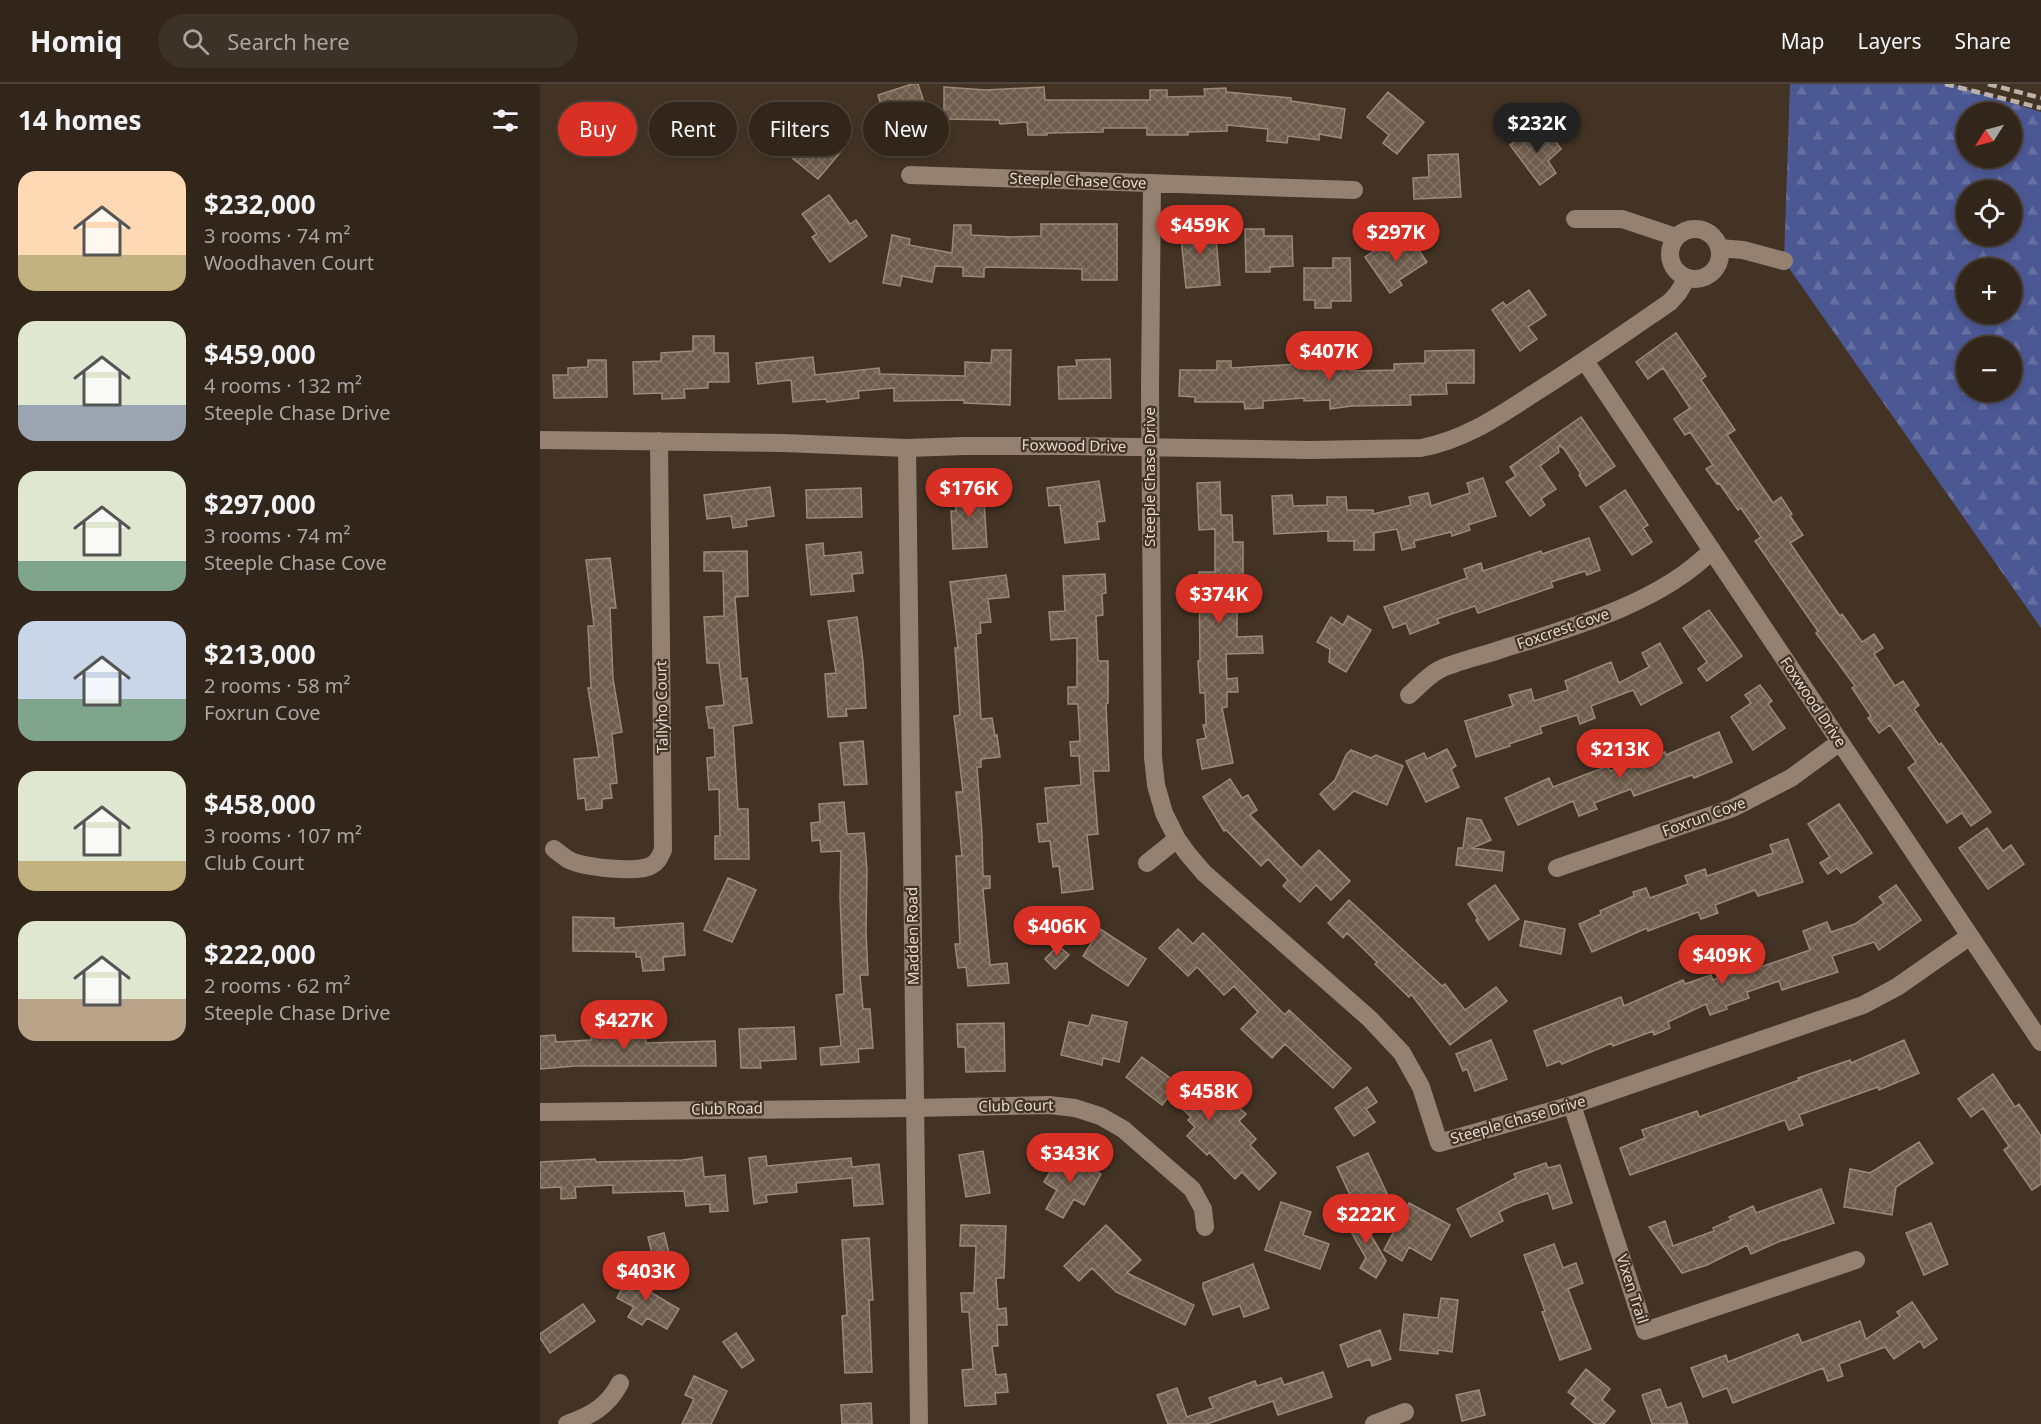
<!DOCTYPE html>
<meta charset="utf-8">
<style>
:root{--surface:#32261b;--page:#3d3228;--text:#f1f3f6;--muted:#a8a5a3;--line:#4d433a;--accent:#d93025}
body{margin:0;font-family:"Noto Sans",sans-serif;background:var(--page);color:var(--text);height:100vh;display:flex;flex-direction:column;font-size:22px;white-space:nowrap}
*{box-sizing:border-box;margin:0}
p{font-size:20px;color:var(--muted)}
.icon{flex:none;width:33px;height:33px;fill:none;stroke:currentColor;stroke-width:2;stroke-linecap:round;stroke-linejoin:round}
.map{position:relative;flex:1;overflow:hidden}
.details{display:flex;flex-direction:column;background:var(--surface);width:540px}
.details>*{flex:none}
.top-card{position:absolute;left:18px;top:18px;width:570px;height:54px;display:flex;gap:12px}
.needle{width:39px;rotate:234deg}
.buttons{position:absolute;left:1416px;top:18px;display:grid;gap:12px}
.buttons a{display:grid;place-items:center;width:66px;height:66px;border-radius:50%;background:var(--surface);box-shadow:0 3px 9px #0003,0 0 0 2px var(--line);font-size:30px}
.price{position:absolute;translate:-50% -51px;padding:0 14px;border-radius:21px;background:var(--accent);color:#fff;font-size:20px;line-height:39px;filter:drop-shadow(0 2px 3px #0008)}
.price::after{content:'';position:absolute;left:50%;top:36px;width:18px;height:14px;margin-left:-9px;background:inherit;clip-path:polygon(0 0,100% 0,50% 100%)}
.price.active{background:#222;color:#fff}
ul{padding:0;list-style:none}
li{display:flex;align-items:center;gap:18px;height:150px;padding:0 18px}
li span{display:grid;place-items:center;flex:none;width:168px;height:120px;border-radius:18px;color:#555}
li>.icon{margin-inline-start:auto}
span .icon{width:72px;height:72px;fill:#fffc;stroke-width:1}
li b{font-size:26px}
h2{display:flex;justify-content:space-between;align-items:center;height:72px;padding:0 18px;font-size:26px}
.tag{padding:0 21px;border-radius:27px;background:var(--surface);box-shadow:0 3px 9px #0003,0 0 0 2px var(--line);font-size:21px;line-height:54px}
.tag.active{background:var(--accent);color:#fff}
header{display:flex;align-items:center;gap:36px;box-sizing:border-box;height:84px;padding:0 30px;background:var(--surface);border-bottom:2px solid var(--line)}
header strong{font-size:28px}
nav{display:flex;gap:33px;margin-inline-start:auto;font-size:21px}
.search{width:420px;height:54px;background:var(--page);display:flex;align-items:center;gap:15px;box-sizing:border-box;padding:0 21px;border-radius:33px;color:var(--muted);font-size:22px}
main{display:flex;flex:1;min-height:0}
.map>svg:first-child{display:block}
.forest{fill:url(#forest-firs);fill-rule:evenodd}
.building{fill:url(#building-cross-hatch);stroke:#9c8978;stroke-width:1.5}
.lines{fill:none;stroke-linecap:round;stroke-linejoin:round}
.minor{stroke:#948171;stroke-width:18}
.tertiary{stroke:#948171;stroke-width:18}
.rail{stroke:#bdb2a7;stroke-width:4.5;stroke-dasharray:9 4.5;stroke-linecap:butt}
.labels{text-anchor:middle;stroke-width:4.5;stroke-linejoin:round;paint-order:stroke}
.street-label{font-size:15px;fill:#e4dad1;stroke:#433324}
</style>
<header>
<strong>Homiq</strong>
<div class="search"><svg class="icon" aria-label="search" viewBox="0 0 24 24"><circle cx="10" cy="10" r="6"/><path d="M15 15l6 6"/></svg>Search here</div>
<nav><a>Map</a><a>Layers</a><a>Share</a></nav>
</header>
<main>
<section class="details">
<h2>14 homes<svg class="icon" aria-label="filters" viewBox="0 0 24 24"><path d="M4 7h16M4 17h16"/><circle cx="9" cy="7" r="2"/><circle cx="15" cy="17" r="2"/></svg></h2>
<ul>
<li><span style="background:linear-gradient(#ffd9b3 70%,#c2b280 0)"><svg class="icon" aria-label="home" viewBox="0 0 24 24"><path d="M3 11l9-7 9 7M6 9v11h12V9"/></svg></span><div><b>$232,000</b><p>3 rooms · 74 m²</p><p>Woodhaven Court</p></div></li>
<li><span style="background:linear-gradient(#dfe7d0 70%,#9aa5b1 0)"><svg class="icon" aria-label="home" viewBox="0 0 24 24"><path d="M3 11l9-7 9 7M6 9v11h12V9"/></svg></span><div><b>$459,000</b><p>4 rooms · 132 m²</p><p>Steeple Chase Drive</p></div></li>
<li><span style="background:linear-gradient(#dfe7d0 75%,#7fa58c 0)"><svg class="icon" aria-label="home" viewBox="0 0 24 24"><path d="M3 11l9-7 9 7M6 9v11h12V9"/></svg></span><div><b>$297,000</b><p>3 rooms · 74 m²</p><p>Steeple Chase Cove</p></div></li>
<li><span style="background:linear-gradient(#c9d6e8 65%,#7fa58c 0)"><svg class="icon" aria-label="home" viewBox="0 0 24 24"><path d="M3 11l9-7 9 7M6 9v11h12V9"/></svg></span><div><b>$213,000</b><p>2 rooms · 58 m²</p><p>Foxrun Cove</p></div></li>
<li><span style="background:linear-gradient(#dfe7d0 75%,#c2b280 0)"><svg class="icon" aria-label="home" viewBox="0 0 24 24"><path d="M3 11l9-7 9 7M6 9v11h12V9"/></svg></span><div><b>$458,000</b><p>3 rooms · 107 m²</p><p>Club Court</p></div></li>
<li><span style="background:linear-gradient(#dfe7d0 65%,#b9a48a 0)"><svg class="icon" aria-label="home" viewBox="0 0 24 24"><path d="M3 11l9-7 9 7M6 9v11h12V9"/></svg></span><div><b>$222,000</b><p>2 rooms · 62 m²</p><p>Steeple Chase Drive</p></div></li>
</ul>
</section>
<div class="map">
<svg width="1501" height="1340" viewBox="0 0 1501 1340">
<defs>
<pattern id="forest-firs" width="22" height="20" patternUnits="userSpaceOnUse" patternTransform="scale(1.5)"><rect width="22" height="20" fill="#4c5894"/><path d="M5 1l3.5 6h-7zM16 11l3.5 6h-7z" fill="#666fa2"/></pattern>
<pattern id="building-cross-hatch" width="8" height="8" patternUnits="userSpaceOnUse" patternTransform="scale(1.5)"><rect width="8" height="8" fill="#6f5d4d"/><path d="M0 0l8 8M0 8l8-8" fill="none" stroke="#837466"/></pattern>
</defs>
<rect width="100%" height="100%" fill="#433324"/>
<path class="forest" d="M1250,0h161l90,28v516l-257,-367zM1426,28h46v46h-46zM1426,106h46v46h-46zM1426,184h46v46h-46zM1426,262h46v46h-46z"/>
<path class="building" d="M372,0h6l9,27 -23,7 2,4 -18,6 -10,-33z
M404,3l42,3 58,-3 1,13h105v-10h17v7l38,-1 -1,-7 22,-1v4l65,6v3l54,8 -4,29 -22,-4v6l-31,-4 -1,7 -20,-2 1,-12 -41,-4v6l-39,1v3h-41v-7h-44v4l-56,1v2h-19l-1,-13 -27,2 -1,-4 -55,-1z
M848,8l36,30 -27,32 -14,-11 6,-8 -22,-18z
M288,30l19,16 -10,12 7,6 -26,31 -32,-26 17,-21 6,5z
M999,46l5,6 5,-4 12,17 -13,12 8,12 -16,12 -30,-40 14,-10 2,4z
M918,70l3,43 -47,2 -1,-21 16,-1 -1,-22z
M289,111l21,29 6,-4 11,16 -37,26 -18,-25 5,-3 -15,-20z
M501,140h76v56h-35v-11l-94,-2 -4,1v9l-21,-1v-9l-28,-1 -3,16 -30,-6 -2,10 -17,-3 9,-48 18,4 -1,6 43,8 2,-28h17v10l41,2 29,-1z
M675,141l5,60 -34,3 -6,-60z
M705,145h19v7h28l1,30 -23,1v5h-24z
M870,153l17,25 -28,18 3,5 -12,8 -25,-36 18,-12 4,7z
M793,174h17l1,43h-20v7h-16v-8h-11v-32h29z
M989,206l17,25 -18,12 9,12 -17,12 -28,-41 11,-8 3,4z
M1136,249l30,43 -5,4 34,50 -8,5 46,68 8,-6 11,17 -2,2 13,19 -13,8 50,73 2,-2 20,28 12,-8 9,14 -9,6 21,32 8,-5 16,24 -5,4 25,36 2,-2 50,69 -20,14 -9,-13 -15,10 -39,-55 8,-6 -26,-37 -11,8 -11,-15 3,-2 -19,-28 3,-2 -39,-53 2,-2 -63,-90 6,-4 -20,-29 -3,2 -19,-27 -2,1 -11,-15 7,-4 -23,-33 -5,3 -11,-16 16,-11 -27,-40 -15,11 -12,-17z
M153,252h21v17h14l1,29h-21v6l-24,1 1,9 -23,1v-6l-28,1 -1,-32 28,-1v-8l32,-2z
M452,266h19l-1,55 -46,-2v-3l-70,1v-13l-36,3 1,7 -32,4 -1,-3 -33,3 -2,-22 -33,4 -2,-21 57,-6 2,18 64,-7 1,6 85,2v-14l26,1z
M934,266v33h-28l1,11 -37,1 1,10 -59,1 -22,3v-9l-26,1v-3l-41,3v7l-18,1 -1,-7h-49v-5l-16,-1 1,-26h37v-9h14v7l118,-7 1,10 44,-1v-6l31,-1v-12z
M570,275l1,39 -52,1 -1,-32 19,-1 -1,-6z
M48,276h18l1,37 -53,1 -1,-23h15v-7l20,-1z
M1041,333l34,49 -29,20 -7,-11 2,-1 -17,-25 -4,-3 -2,1 1,5 -19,14 16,23 -15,10 4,6 -15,11 -24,-34 10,-6 -6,-9z
M943,394l13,38 -28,9 2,5 -18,6 -1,-4 -37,9 1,6 -13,3 -5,-21 -23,4v17h-20v-9h-26v-10l-54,3 -2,-38 20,-1 1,11 34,-1v-8h19l1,13h26v4l38,-9 -2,-8 19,-4 3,13 39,-13 -3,-10z
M559,397l6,40 -8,1 2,17 -34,4 -5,-38 -11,1 -2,-18z
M680,398l1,33h11l1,27h10v49h-6v46l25,-1 1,17 -37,1 1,25 10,-1 1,14h-11v15l-5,1 11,55 -31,6 -5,-29 9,-2 -3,-13h3l-1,-32h-5l-2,-32h2l-1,-89h16v-43l-16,1 -2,-47z
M443,402l4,61 -34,2 -2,-38h5l-1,-24z
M230,403l4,29 -28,4 1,6 -14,2 -2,-12 -24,3 -3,-24z
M321,404l1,29 -55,1 -1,-28z
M1085,406l23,35 -5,3 9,14 -20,13 -32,-48z
M1049,454l11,32 -13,5 -2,-4 -34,11 2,5 -75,26 -3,-7 -38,13 2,4 -29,11 -4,-11 -13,5 -9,-21 83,-29 -3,-9 17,-6 2,8 58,-20 1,3z
M283,459l1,13 37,-4 2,21 -11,1 2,17 -43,4 -5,-50z
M207,467l1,45 -13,1 6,82 6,-1 5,45 -19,3 5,83h10l1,50h-34v-23h5l-1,-47 -10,1 -2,-32 8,-1 -1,-29h-5l-3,-21 18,-2 -5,-42h-12l-3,-46 20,-1 -1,-45h-19v-19z
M70,474l6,50h-6l3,71 9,53 -10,2 5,49 -7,1 2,14 -10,1v9l-16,2 -1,-12 -7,1 -4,-40 25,-2 -11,-69h3l-3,-62h6l-8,-66z
M565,490l1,19 -4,1 1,21 -7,1 2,45h10v42l-2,1 3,67h-16l5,63 -11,1 6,54 -31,4 -3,-27 -6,1 -3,-26 -11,1 -2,-18 11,-1 -3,-35 36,-3 -2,-29h-8l-1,-14 10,-1 -2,-37h-10v-17h9v-49l-26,2 -2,-28 16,-1 -2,-35z
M466,491l3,22 -21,2 3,23 -11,1 1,10 -5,1 5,85 11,-1 3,18 2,-1 3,22 -19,2v8h-4l5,67 1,42h7v12l-7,1 7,76 17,-2 2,20 -41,3 -2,-19 -8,1 -3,-24h5l-4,-88h6l-6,-64h7l-9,-76 6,-1 -5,-67h3l-8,-66z
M1169,526l33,46 -35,25 -9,-12 9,-7 -24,-34z
M808,532l23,14 -25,42 -17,-10 1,-13 -13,-7 14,-25 12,8z
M317,533l6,44 3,47 -20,1 1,7 -19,1 -3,-43 11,-1 -8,-52z
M1120,559l22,40 -41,22 -8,-15 -42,16 4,12 -15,6 -3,-9 -37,12 2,6 -33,11 1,2 -34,11 -11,-36 48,-15 -4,-11 22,-6 3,12 34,-11 -3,-9 46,-19 8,21 30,-16 -7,-14z
M1220,601l12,16 -4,3 17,24 -32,22 -22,-33 20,-14 -6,-8z
M1179,648l13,30 -38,16 -2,-3 -58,21 -3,-7 -37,14 3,6 -18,7 -6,-15 -55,24 -13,-27 44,-20 4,9 55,-21 2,5 55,-19 1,3z
M323,657l4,43 -23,1 -4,-42z
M907,665l9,17 -5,3 8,18 -33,15 -20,-41 18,-8 3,6z
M811,666l20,8 5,-3 27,11 -16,39 -33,-14 -20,19 -14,-16 15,-14 11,-25z
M690,695l12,19 6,-3 9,15 -7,5 51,53 18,-18 31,31 -19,19 -15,-15 -16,17 -17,-16 5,-6 -20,-21 -7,7 -35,-36 -2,1 -21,-34z
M304,718l3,32 17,-1 3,37 -1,63 2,42h-8l3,34h7l3,39 -15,1 1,13 -38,3 -1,-17 21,-2 -5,-51 8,-1 -4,-97 1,-46 -20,1 -1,-12 -8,1 -1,-18 9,-1 -1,-18z
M1299,720l33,49 -31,20 -4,-5 -9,6 -8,-11 10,-6 -22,-33z
M927,734l14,2 10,20 -19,8 32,4 -2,19 -46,-6 2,-17h5z
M1447,744l16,23 8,-6 13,19 -36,25 -29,-41z
M1248,755l15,43 -45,14 -3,-6 -40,15 3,8 -17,6 -3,-7 -50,19 -1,-3 -55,24 -13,-28 22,-10 -1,-3 34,-15 -1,-4 13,-4 4,10 38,-14 -3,-8 20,-7 2,7 66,-23 -3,-8z
M188,794l28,12 -24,52 -28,-12z
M955,801l24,34 -30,21 -13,-20 2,-1 -10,-15z
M1356,801l25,35 -42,30 -5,-8 -42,14 6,16 -56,18 -3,-9 -32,11 2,6 -23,8 1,3 -17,6 -4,-11 -38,18 2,6 -16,7 -1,-4 -40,15 -1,-3 -50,21 -2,-3 -13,5 -13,-35 87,-34 3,9 59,-26 2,4 26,-9 2,5 26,-9 1,3 70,-24 -7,-19 24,-9 4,10 24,-8 29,-21 -5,-6z
M809,816l93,86 3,-2 20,26 31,-23 11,14 -57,44 -39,-51 -2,3 -34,-33 2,-2 -30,-29 -4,5 -15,-15z
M33,833l41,1v10l69,-5 2,32 -22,2 1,13 -21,1 -2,-14h-5v-5l-63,-1z
M985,837l40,8 -4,25 -41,-8z
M560,845l46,30 -18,27 -45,-30z
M638,845l15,15 10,-11 82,82 4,-5 62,58 -18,20 -48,-44 -13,14 -31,-29 17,-17 -24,-26 -10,9 -27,-28 -9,9 -29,-28z
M518,861l11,10 -14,14 -10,-10z
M552,931l35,7 -8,40 -16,-4 -1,7 -41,-10 8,-33 20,4z
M464,939l1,48 -39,1 -1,-25h-7l-1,-23z
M61,942h29v10l16,-1v8l69,-2 1,25h-141l-35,3v-33l15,-1 1,7 35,-2v-4l10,-1z
M254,943l2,32 -36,2 1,7h-20l-2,-39z
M951,956l16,39 -32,12 -8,-22 -4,2 -7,-17z
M1364,956l15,33 -40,17 -1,-3 -79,28 4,10 -14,5 -4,-10 -155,55 -10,-27 25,-10 -3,-8 55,-19 2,6 100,-37 -1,-2 52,-18 1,3z
M602,973l51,38 15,-16 38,35 -7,7 17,18 -6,6 26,28 -17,17 -17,-18 -7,7 -26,-27 -2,3 -20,-19 8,-9 -7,-7 3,-3 -22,-21 -7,9 -36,-28z
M1453,990l22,33 4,-3 22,32v48l-9,6 -28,-40 5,-4 -26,-38 -12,9 -13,-18z
M827,1003l10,15 -11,7 9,13 -21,14 -19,-28z
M1379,1058l14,21 -37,24 -4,28 -48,-8 6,-38 20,4z
M443,1067l7,42 -24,4 -7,-42z
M522,1068l39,22 -17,31 -10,-6 -11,19 -17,-9 11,-19 -13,-8z
M828,1069l21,45 -31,14 -21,-45z
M226,1072l1,10 84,-8 1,9 27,-3 4,40 -29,2 -2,-28 -56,5 1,9 -31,3 1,7 -13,2 -5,-46z
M162,1073l2,20 21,-2 3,36 -18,1v-8l-24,2 -2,-15 -71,2v-8l-38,2 1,11 -15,1v-12l-21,1v-26l55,-3 1,3 86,-2z
M1006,1079l2,5 12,-3 12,38 -19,6 -5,-16 -35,12 -14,7 4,9 -32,16 -14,-28 59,-31 -2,-4z
M1281,1105l13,34 -49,17v-1l-34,15 -4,-9 -40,20 -25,8 -33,-46 16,-6 8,25 41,-15 -1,-3 18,-8 -2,-3 24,-11 3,7z
M741,1118l30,10 -8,23 26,9 -9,25 -55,-19z
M869,1119l41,22 -19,35 -22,-13 -7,14 -18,-11z
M817,1127l29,50 -10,17 -16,-10 6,-10 -23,-40z
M1391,1139l17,41 -24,11 -18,-42z
M421,1141l45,1 -2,52h-8l2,31 8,-1 1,17h-10l1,21h-6l4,29 10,-1 2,18 -13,1 1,11 -31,2 -3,-36 11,-1 -4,-57h-7l-1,-19h13l2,-47h-16z
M566,1141l35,35 -14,13 67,32 -9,20 -69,-33 -24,-24 -13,13 -15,-15z
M124,1149l5,20 -16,4 -5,-20z
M329,1154l4,62h-4l3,72 -27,1 -3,-57 5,-1 -5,-75z
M1014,1160l9,24 13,-5 7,20 -15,6 23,60 -31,11 -18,-48 3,-1 -21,-56z
M713,1180l16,44 -25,9 -4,-11 -27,9 -10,-27v-5z
M92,1186l18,10 -5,9 34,20 -12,20 -20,-11 -5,7 -14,-8 6,-10 -17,-9z
M901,1214l17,2 -6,52 -14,-2v4l-38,-4 4,-36 34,4z
M1372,1218l25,37 -13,9 -4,-7 -26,18 -9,-12 -46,17 4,12 -15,5 -5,-13 -90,35 -6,-15 -24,9 -12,-29 35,-13 2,7 70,-28 4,9 58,-22 6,18 34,-23 -3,-4z
M43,1220l12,17 -45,32 -10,-15v-4z
M840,1246l11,29 -19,7 -2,-7 -22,8 -8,-22z
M196,1249l18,27 -12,8 -19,-26z
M1046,1285l24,20 -8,11 13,11 -11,13h-9l-24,-20 5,-6 -8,-6z
M783,1288l9,25 -54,18 -5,-14 -66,23h-39l-11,-29 20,-7 10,29 26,-9 -4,-10 46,-17 2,5 24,-8 3,7z
M154,1292l33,15 -16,33h-29l12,-25 -9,-4z
M1120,1305l7,19 14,-5 7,21h-36l-10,-29z
M939,1306l6,25 -23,6 -6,-26z
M331,1319l1,21h-30l-1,-19z"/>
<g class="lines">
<path class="minor" d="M370,91l444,15
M612,99l-2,206 3,368 3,28 8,28 13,26 10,14 17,20 166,146 32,34 19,34 18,56 133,-38 291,-100 34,-18 73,-51
M1035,135h47l54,18
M1130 170a25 25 0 1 1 50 0a25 25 0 1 1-50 0Z
M1179,164l24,2 41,11
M1045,277l456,681
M0,356l243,3 124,5 57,-2h109l236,4 112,-2c44,-8 78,-32 115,-56 45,-28 89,-59 134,-90l8,-9 9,-15
M869,611c9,-8 18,-18 28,-24 13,-8 49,-16 65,-22 69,-21 159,-46 210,-99
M14,765c5,4 10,8 15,11 14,7 70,14 83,5 6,-3 8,-9 11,-15l-4,-409
M607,779l30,-24
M1017,784l176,-60 58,-30 49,-36
M1032,1021l73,226 211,-71
M0,1028l375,-4 134,-3 26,3 25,8 23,13 69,60 11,20 2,18
M27,1340c24,-8 41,-18 53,-41
M834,1340l31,-12"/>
<path class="tertiary" d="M367,364l12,976"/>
<path class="rail" d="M1405,0l96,24
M1448,0l53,14"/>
</g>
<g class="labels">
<g class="street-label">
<text transform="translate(538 97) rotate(2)" y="5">Steeple Chase Cove</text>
<text transform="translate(534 362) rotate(1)" y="5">Foxwood Drive</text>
<text transform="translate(610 393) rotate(-90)" y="5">Steeple Chase Drive</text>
<text transform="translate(1023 545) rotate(-19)" y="5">Foxcrest Cove</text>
<text transform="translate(1273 618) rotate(56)" y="5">Foxwood Drive</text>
<text transform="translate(122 623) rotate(-91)" y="5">Tallyho Court</text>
<text transform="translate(1164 733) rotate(-20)" y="5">Foxrun Cove</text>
<text transform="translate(373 852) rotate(-91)" y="5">Madden Road</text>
<text transform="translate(476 1022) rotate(-1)" y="5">Club Court</text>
<text transform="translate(187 1025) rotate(-1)" y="5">Club Road</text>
<text transform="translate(978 1036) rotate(-16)" y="5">Steeple Chase Drive</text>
<text transform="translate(1092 1205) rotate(72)" y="5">Vixen Trail</text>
</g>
</g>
</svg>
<div class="buttons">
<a><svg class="needle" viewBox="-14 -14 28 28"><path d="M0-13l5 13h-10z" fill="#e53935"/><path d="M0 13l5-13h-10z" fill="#a8a5a3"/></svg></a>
<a><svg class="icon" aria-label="locate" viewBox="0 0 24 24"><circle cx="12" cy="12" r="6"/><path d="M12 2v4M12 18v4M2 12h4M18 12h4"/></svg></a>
<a>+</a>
<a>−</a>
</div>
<b class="price active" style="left:997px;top:70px">$232K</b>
<b class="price" style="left:660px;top:172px">$459K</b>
<b class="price" style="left:856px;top:179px">$297K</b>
<b class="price" style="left:789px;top:298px">$407K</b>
<b class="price" style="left:429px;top:435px">$176K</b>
<b class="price" style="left:679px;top:541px">$374K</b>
<b class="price" style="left:1080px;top:696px">$213K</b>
<b class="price" style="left:517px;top:873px">$406K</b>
<b class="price" style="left:1182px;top:902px">$409K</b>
<b class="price" style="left:84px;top:967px">$427K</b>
<b class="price" style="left:669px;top:1038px">$458K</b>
<b class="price" style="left:530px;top:1100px">$343K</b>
<b class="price" style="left:826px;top:1161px">$222K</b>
<b class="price" style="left:106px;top:1218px">$403K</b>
<div class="top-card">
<a class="tag active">Buy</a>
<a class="tag">Rent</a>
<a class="tag">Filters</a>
<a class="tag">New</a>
</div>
</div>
</main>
